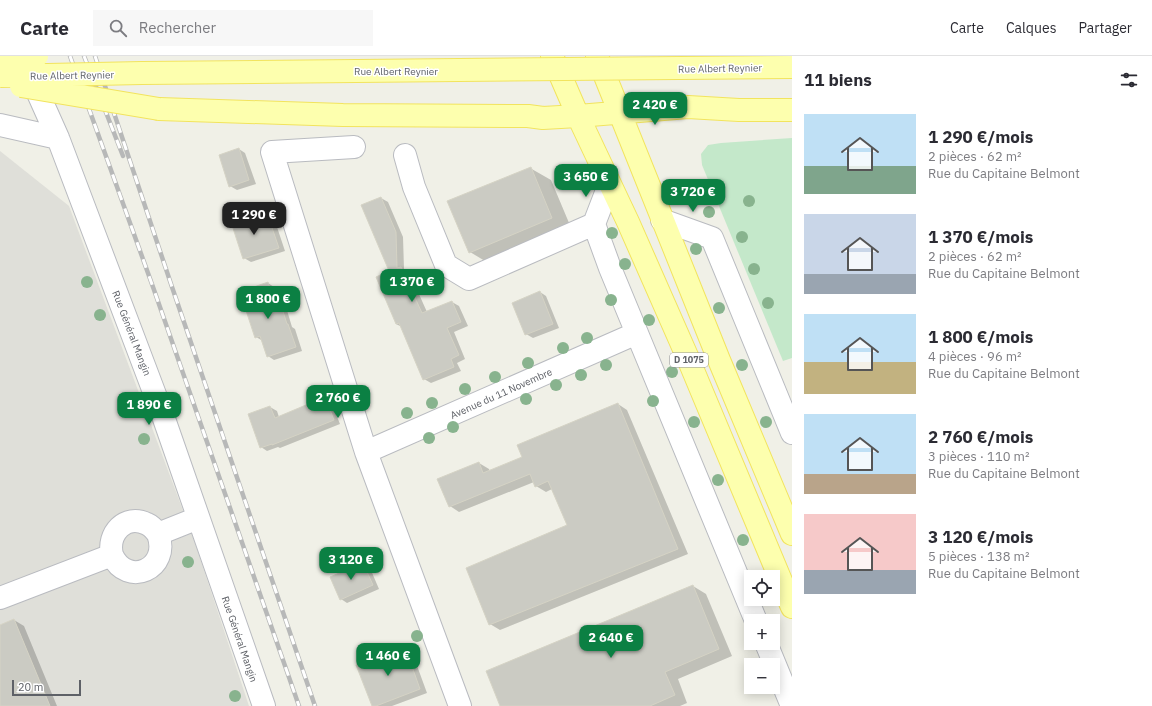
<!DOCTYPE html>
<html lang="fr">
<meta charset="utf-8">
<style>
:root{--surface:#fff;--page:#f7f7f7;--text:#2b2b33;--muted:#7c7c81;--line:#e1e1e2;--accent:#0b8043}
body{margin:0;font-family:"IBM Plex Sans",sans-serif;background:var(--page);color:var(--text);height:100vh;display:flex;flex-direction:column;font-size:15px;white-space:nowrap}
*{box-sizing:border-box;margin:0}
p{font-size:13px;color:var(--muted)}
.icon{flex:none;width:22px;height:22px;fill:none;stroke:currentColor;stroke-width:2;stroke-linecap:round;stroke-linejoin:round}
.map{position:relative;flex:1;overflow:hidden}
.details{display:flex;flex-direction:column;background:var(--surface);width:360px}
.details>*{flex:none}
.tools{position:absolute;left:744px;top:514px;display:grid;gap:8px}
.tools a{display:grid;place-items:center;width:36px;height:36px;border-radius:0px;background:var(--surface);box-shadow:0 2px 10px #0003;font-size:20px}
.scale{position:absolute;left:12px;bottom:10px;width:69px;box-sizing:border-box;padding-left:4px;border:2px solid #5e6167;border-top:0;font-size:11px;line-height:14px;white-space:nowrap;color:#5e6167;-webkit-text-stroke:3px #fff;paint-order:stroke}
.price{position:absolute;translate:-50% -34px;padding:0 9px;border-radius:8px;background:var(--accent);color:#fff;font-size:13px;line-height:26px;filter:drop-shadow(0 1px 2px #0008)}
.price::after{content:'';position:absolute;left:50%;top:24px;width:12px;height:9px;margin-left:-6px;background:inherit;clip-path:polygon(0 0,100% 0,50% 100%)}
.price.current{background:#222;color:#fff}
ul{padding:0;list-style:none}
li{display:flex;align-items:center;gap:12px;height:100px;padding:0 12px}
li span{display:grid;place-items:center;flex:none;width:112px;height:80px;border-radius:0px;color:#555}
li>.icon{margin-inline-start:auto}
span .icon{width:48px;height:48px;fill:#fffc;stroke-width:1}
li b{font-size:17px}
h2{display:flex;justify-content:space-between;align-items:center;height:48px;padding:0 12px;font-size:17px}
header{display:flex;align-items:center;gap:24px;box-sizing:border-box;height:56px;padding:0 20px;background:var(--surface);border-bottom:1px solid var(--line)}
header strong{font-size:19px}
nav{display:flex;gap:22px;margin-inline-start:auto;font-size:14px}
.search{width:280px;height:36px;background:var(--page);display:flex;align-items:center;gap:10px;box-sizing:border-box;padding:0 14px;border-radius:0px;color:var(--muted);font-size:15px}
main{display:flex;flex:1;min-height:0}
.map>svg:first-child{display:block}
.industrial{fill:#dfdfd9}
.green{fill:#c4e8ca}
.shadow{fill:#0003}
.building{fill:#cbcbc3;stroke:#d5d3c5}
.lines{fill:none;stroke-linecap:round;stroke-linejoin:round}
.minor-casing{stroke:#b9bbc0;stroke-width:24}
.major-casing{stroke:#f2e45e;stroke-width:24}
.minor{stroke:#fff;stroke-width:22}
.major{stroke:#fdffae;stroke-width:22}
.rail-casing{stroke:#b7b8b8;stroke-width:4.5}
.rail{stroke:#fff;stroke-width:3;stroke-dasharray:9;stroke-linecap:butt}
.major-bridge-casing{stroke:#f2e45e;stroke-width:24;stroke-linecap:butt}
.major-bridge{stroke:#fdffae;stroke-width:22}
.tree{fill:#88b38e}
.labels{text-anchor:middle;stroke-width:3;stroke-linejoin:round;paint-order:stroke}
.shield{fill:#fff;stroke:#8e9095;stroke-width:1}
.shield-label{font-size:9px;font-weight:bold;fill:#5e6167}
.street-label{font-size:10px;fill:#5e6167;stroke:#fff}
</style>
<header>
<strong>Carte</strong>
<div class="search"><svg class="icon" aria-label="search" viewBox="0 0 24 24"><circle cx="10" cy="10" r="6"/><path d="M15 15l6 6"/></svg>Rechercher</div>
<nav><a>Carte</a><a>Calques</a><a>Partager</a></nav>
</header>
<main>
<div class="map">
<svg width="792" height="650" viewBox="0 0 792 650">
<rect width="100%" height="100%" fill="#f0f0e7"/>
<path class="industrial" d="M0,95l69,55 124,331 56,169h-249z"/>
<path class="green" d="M792,82v220l-9,3 -81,-196 -1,-11 7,-9 13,-2z"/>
<path class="shadow" d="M239,93l6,4 11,31 -19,6 -7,-4z
M530,112l21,12 21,50 -82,34 -20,-12z
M381,142l7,4 15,35 1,32 5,3 18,40 25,-10 7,4 9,20 -14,6 11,27 -8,4 4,8 -30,12 -7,-4 -22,-52 -6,-3z
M250,159l7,3 1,5 11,-3 7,4 9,27 -34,11 -7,-4z
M268,227l6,4 6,17 6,3 6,20 3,2 7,22 -28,9 -6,-4 -5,-15 -7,-4z
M540,236l6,4 13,32 -26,10 -7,-4z
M325,342l6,4 9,22 -60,24 -2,-1 -11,4 -6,-4 9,-40 7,4 2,6z
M618,348l9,6 61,144 -188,76 -10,-6 79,-98 -17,-37 -6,3 -10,-6 -2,-4 -75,30 -9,-6 29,-43 10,6 1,3 33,-15z
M363,508l7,4 9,21 -32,14 -6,-4z
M693,530l13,8 26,62 -54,23 9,24 -7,3h-179z
M14,564l10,6 33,80h-57v-80z
M405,592l7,4 15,41 -35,13h-19z"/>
<path class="building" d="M239,92l10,32 -20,7 -10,-32z
M531,111l21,51 -83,35 -22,-52z
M381,141l15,35 1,36 4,-1 21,46 30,-12 9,21 -14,6 12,27 -8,4 3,8 -31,13 -24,-57 -3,1 -20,-47 13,-6 -28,-66z
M250,157l3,11 16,-5 10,29 -36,11 -13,-40z
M268,226l7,22 5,-2 7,22h1l8,23 -29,10 -7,-21 -5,2 -15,-46z
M540,235l13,33 -28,11 -13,-32z
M325,341l9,23 -62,25v-1l-12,4 -12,-34 22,-8 5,12z
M618,347l60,146 -189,76 -23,-57 101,-43 -19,-44 -13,6 -5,-13 -81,33 -12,-28 42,-17 4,11 39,-16 -5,-12z
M363,507l10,22 -33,15 -10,-23z
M693,529l26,64 -54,23 10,23 -25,11h-150l-14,-35z
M14,563l36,87h-50v-81z
M405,591l15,42 -44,17h-4l-16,-41z"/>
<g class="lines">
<defs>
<path id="minor" d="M29,17l29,65 104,275 102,293
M0,69l58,13
M354,91l-82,5 94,300 94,254
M405,99l9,32 32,78 23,14 125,-55
M609,129l-15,39 16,44 146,353
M662,164l50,18 80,195
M366,396l271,-119
M112,499c15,33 59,14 46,-21
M0,542l112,-43c-5,-21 13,-42 35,-31 5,2 8,6 11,10l40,-16
M766,587l26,63"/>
<path id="major" d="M552,0l26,60 50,106 59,134 105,251
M597,0l122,304 73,174
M159,53l184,6 185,1 15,2 35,-2 110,-9 51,3h53"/>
</defs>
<use href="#minor" class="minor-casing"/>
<use href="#major" class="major-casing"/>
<use href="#minor" class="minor"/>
<use href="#major" class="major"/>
<defs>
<path id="rail" d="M70,0l83,231 146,419
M84,0l39,100
M95,0l77,231 143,419"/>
</defs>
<use href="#rail" class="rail-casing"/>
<use href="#rail" class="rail"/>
<defs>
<path id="major-bridge" d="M0,11l37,-11
M0,20l142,-3 650,-6
M21,30l138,23"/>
</defs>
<use href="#major-bridge" class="major-bridge-casing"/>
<use href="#major-bridge" class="major-bridge"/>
</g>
<g class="tree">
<circle cx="749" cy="145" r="6"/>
<circle cx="709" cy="156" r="6"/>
<circle cx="612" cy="177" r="6"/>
<circle cx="742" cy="181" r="6"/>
<circle cx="696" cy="193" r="6"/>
<circle cx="625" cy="208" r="6"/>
<circle cx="754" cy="213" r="6"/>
<circle cx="87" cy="226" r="6"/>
<circle cx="611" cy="244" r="6"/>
<circle cx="768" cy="247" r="6"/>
<circle cx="719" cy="252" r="6"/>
<circle cx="100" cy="259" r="6"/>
<circle cx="649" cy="264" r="6"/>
<circle cx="587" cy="282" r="6"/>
<circle cx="563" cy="292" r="6"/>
<circle cx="528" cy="307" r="6"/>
<circle cx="606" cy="309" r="6"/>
<circle cx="742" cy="309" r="6"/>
<circle cx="672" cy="316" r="6"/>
<circle cx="581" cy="319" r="6"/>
<circle cx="495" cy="321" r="6"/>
<circle cx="556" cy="329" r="6"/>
<circle cx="465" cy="333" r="6"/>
<circle cx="526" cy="343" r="6"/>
<circle cx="653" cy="345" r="6"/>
<circle cx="131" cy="347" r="6"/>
<circle cx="432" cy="347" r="6"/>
<circle cx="407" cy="357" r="6"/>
<circle cx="694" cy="366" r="6"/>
<circle cx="766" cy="366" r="6"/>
<circle cx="453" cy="371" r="6"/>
<circle cx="429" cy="382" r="6"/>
<circle cx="144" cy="383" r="6"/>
<circle cx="718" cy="424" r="6"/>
<circle cx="743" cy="484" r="6"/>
<circle cx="188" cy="506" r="6"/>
<circle cx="417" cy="580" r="6"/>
<circle cx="235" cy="640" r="6"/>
</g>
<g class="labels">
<rect class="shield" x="670" y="297" width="38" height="14" rx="3"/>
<g class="shield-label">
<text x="689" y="307">D 1075</text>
</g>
<g class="street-label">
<text transform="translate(720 12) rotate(-1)" y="4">Rue Albert Reynier</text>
<text x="396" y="19">Rue Albert Reynier</text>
<text transform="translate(72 19) rotate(-1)" y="4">Rue Albert Reynier</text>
<text transform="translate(132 277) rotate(69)" y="4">Rue Général Mangin</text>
<text transform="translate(501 337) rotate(-24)" y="4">Avenue du 11 Novembre</text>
<text transform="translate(240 583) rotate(71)" y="4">Rue Général Mangin</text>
</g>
</g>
</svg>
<div class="tools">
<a><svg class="icon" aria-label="locate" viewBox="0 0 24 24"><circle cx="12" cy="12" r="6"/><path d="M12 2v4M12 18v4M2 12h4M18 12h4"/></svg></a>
<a>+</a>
<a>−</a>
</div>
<div class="scale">20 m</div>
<b class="price" style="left:655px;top:70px">2 420 €</b>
<b class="price" style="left:586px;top:142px">3 650 €</b>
<b class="price" style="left:693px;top:157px">3 720 €</b>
<b class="price current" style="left:254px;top:180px">1 290 €</b>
<b class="price" style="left:412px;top:247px">1 370 €</b>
<b class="price" style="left:268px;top:264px">1 800 €</b>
<b class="price" style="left:338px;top:363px">2 760 €</b>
<b class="price" style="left:149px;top:370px">1 890 €</b>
<b class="price" style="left:351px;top:525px">3 120 €</b>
<b class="price" style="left:611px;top:603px">2 640 €</b>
<b class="price" style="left:388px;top:621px">1 460 €</b>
</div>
<section class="details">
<h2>11 biens<svg class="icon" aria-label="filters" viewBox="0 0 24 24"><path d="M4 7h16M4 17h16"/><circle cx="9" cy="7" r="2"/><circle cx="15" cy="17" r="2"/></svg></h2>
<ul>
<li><span style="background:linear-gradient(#bfe0f5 65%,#7fa58c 0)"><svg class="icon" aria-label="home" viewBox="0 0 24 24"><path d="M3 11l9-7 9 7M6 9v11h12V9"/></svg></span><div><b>1 290 €/mois</b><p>2 pièces · 62 m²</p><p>Rue du Capitaine Belmont</p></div></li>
<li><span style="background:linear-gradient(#c9d6e8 75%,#9aa5b1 0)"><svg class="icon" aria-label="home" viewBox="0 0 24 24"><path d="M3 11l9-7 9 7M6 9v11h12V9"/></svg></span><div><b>1 370 €/mois</b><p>2 pièces · 62 m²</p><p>Rue du Capitaine Belmont</p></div></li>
<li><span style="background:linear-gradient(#bfe0f5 60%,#c2b280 0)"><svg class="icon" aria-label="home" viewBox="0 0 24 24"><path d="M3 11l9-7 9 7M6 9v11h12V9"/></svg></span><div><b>1 800 €/mois</b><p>4 pièces · 96 m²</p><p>Rue du Capitaine Belmont</p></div></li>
<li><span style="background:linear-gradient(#bfe0f5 75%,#b9a48a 0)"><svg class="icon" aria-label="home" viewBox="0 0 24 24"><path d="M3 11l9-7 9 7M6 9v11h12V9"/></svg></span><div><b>2 760 €/mois</b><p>3 pièces · 110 m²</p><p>Rue du Capitaine Belmont</p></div></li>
<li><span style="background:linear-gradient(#f6c9c9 70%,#9aa5b1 0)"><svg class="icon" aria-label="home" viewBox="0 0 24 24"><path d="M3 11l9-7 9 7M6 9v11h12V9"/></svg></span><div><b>3 120 €/mois</b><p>5 pièces · 138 m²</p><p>Rue du Capitaine Belmont</p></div></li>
</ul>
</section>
</main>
